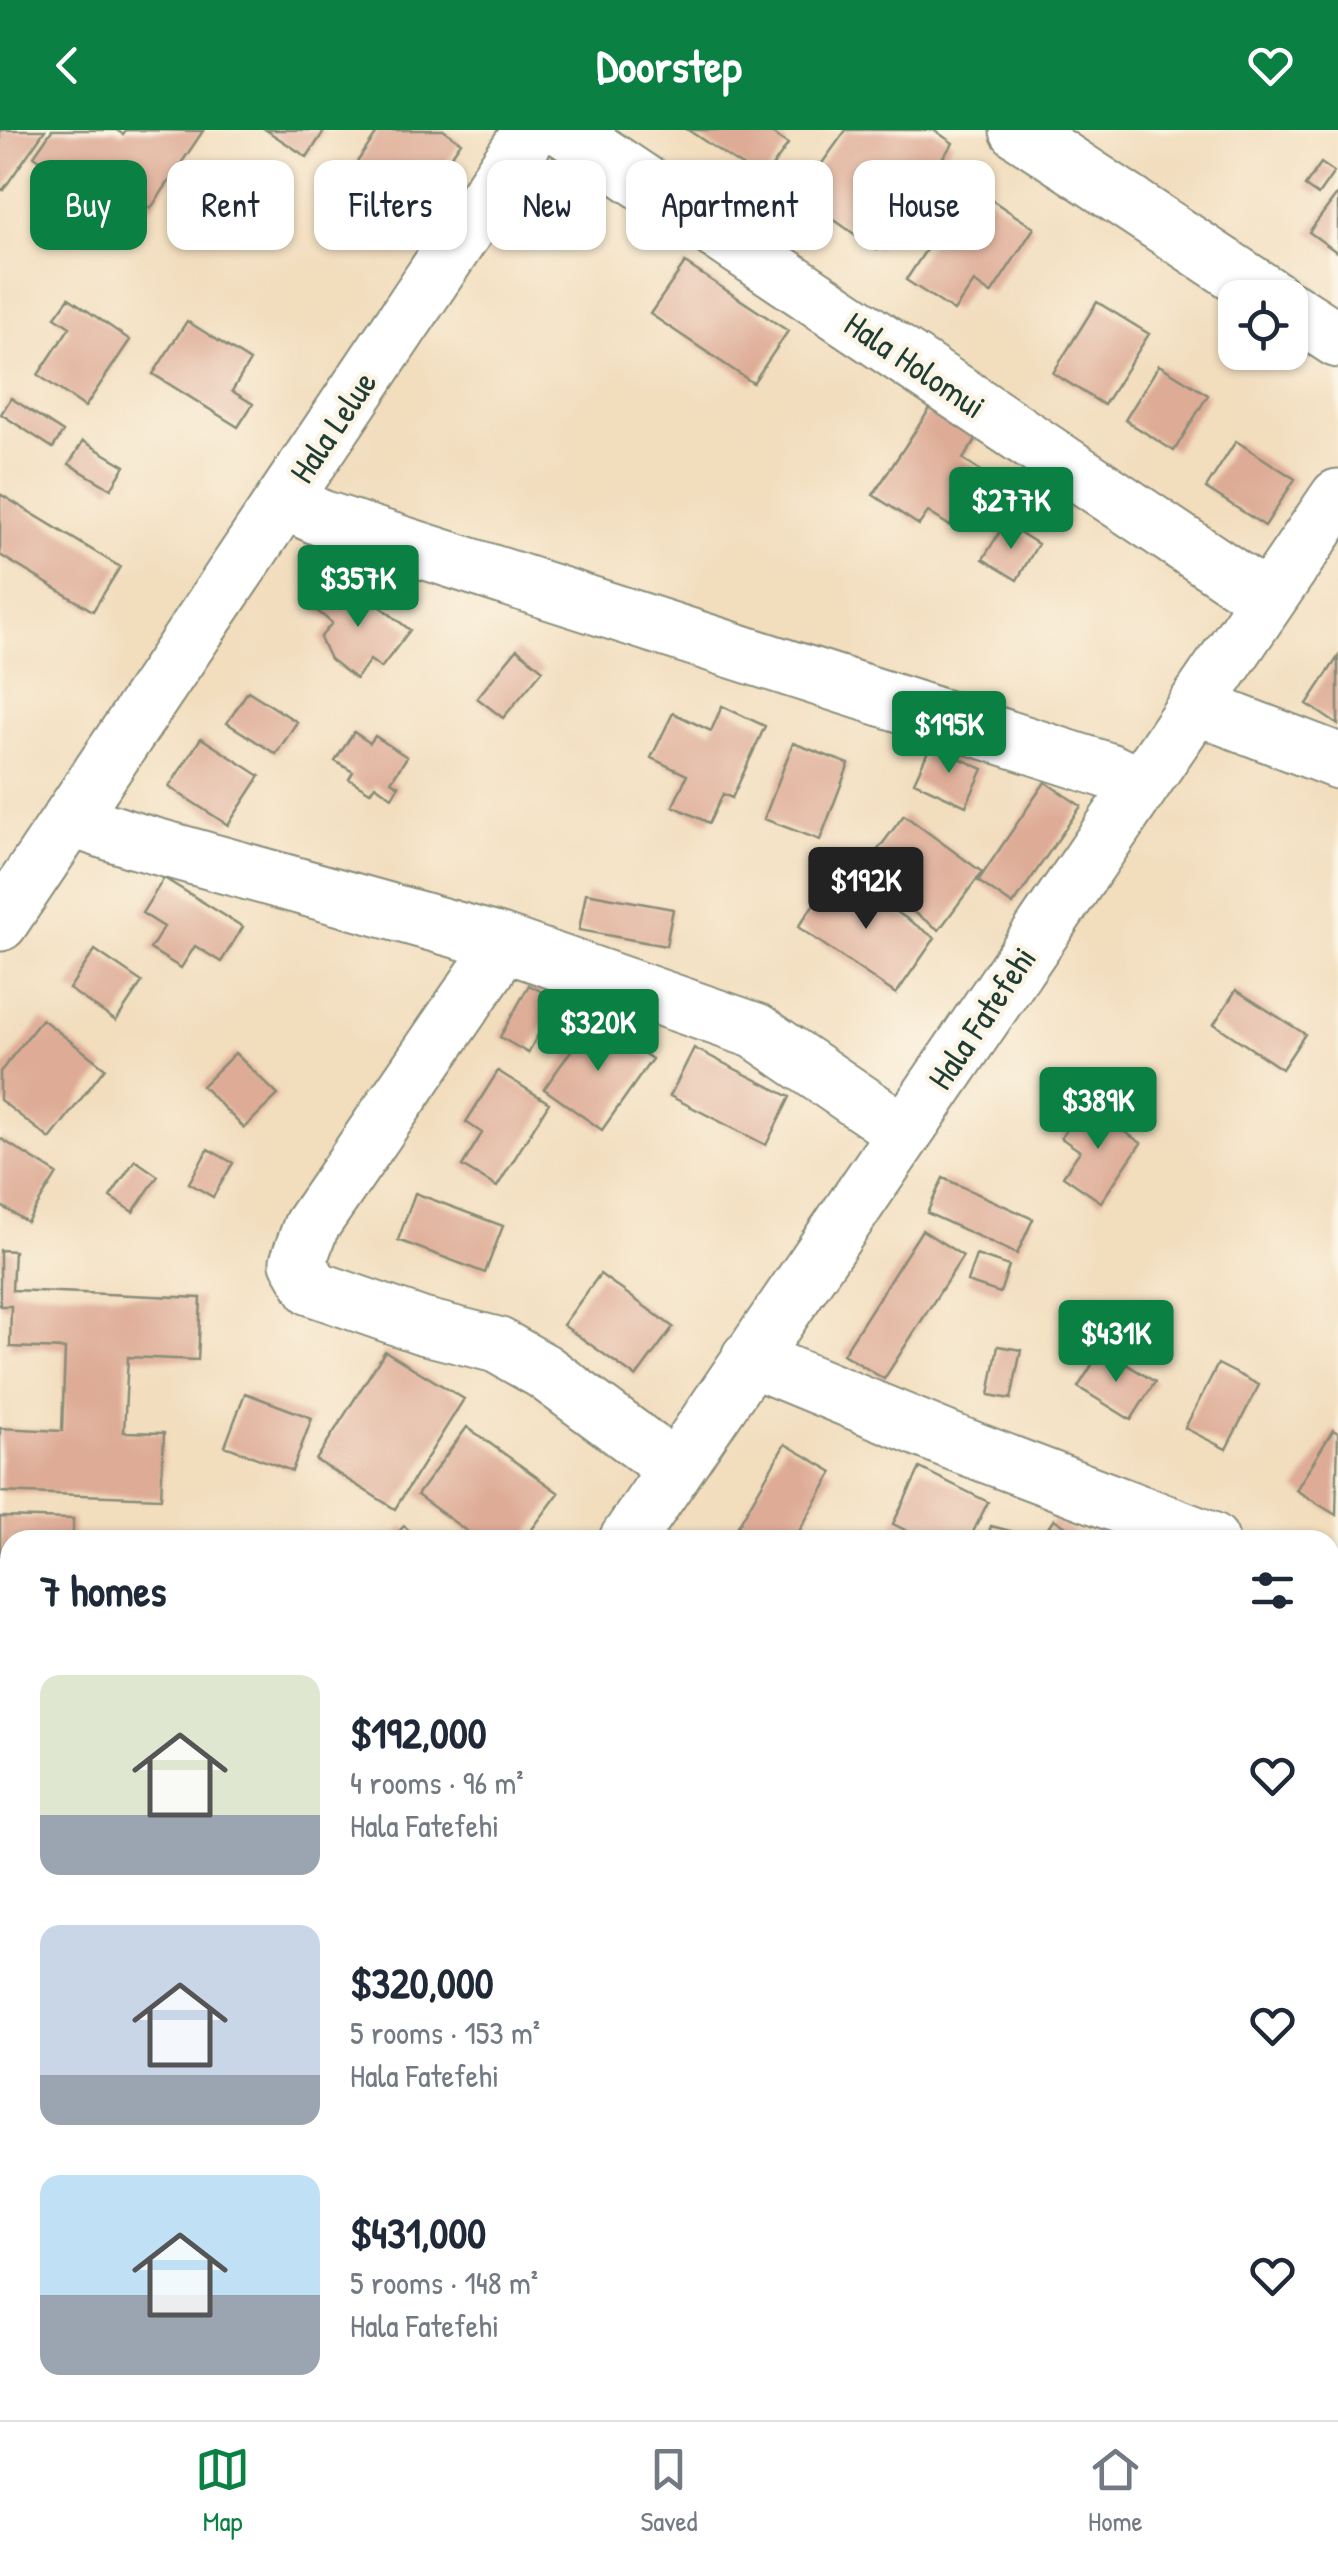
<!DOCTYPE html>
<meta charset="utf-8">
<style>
:root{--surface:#fff;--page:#f6f6f7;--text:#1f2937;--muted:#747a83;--line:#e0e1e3;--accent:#0b8043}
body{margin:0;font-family:"Patrick Hand",sans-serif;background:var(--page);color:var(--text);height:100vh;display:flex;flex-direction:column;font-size:38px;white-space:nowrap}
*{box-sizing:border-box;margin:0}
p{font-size:32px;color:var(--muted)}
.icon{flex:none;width:55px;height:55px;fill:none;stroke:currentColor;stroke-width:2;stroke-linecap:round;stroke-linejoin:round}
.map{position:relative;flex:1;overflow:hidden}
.side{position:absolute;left:0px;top:1400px;width:1340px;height:890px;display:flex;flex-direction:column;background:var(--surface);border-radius:30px 30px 0 0;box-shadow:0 2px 8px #0004}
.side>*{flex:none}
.top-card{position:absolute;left:30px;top:30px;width:1280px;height:90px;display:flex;gap:20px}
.tools{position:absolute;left:1218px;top:150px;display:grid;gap:20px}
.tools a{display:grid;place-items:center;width:90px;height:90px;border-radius:20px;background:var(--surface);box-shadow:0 2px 8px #0004;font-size:50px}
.price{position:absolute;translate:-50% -85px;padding:0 22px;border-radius:10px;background:var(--accent);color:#fff;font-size:32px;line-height:65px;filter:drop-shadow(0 2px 5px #0008)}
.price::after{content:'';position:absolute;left:50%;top:60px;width:30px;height:22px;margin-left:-15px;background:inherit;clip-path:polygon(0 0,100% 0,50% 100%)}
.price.selected{background:#222;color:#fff}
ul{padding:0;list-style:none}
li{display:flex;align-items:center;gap:30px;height:250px;padding:0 40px}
li span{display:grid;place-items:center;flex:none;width:280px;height:200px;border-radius:20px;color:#555}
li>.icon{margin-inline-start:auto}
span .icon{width:120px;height:120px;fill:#fffc;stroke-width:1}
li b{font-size:42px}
h2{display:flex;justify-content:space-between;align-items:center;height:120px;padding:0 40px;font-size:42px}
.pill{padding:0 35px;border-radius:20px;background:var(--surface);box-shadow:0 2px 8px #0004;font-size:35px;line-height:90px}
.pill.selected{background:var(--accent);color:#fff}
header{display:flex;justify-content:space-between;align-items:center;height:130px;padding:0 40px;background:var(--accent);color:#fff;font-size:45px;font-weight:700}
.tabs{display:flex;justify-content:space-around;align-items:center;height:140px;border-top:2px solid var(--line);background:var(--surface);font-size:28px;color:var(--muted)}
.tabs a{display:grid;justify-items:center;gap:5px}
.tabs .selected{color:var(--accent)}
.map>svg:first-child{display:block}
.building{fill:#deac96}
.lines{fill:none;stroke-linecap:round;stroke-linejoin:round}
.minor-casing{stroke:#888d78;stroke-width:59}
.major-casing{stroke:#888d78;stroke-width:59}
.minor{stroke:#fff;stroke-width:55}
.major{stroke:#f7bd88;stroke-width:55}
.labels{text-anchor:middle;stroke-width:9;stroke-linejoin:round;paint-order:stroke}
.street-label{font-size:35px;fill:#1f3d34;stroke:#fcf5e5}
</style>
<header><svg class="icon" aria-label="back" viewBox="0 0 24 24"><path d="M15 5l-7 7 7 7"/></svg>Doorstep<svg class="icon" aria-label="heart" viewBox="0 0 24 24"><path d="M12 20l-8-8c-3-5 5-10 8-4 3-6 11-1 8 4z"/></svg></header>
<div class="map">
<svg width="1338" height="2290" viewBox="0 0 1338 2290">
<rect width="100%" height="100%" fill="#fcf5e5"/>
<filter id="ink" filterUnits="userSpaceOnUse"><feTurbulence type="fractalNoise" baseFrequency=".01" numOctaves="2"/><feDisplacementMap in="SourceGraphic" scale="20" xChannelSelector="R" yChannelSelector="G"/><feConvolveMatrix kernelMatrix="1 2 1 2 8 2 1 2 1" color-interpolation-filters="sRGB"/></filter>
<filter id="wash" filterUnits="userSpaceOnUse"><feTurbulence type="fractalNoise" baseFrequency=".0048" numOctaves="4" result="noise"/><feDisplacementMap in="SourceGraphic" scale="40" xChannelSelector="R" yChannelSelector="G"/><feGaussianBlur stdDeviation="2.25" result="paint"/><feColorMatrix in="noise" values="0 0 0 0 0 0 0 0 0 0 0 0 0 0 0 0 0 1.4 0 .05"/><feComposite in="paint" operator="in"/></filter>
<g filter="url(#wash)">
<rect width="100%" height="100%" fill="#f2ddbd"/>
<g id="blocks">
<path class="building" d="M0,0h45l-42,60 -3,-2z
M52,0h64l7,4 3,-4 77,1 -52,77 -16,-10 -12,18 -89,-60z
M266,0h59l-18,27z
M379,0h64l18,12 -55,82 -62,-43z
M688,0h79l21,14 -25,36z
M846,0h88l19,13 -76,107 -78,-55z
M1321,33l13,9 -16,23 -13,-9z
M969,55l65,43 -43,66 -17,-12 -20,29 -48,-31z
M1338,63v60l-29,-21z
M685,133l103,68 -35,52 -103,-69z
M69,168l61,42 -45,67 -47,-32 32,-48 -15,-10z
M1097,172l52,32 -45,71 -51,-32z
M187,191l63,40 -18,30 21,13 -15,23 -85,-53z
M1159,235l49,30 -34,56 -49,-31z
M11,268l52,34 -10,16 -52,-34z
M931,277l47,30 -15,22 21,14 -34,53 -22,-14 -9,13 -46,-30z
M83,311l42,25 -14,23 -42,-25z
M1236,311l59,38 -30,47 -59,-38z
M0,364l120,73 -27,44 -93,-56z
M1005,393l33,21 -21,36 -34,-21z
M342,447l68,53 -29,38 -11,-8 -14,19 -26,-20 -10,-21 12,-15 -16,-13z
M517,519l26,21 -40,48 -26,-20z
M1338,527v68l-31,-21z
M248,561l49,31 -21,32 -49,-31z
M722,576l43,20 -33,72 -9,-4 -14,29 -36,-17 14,-31 -36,-17 22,-45 38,18z
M354,602l16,11 5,-7 32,21 -16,24 8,5 -7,11 -17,-12 -5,7 -21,-13 4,-7 -18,-11z
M201,608l59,38 -32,49 -59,-38z
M793,613l56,21 -29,76 -56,-21z
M931,615l52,24 -17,37 -52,-24z
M1045,652l36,24 -68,99 -35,-24z
M904,685l78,57 -43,58 -62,-44 17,-24 -17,-11z
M837,741l98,67 -39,56 -98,-67z
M164,748l79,49 -22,35 -26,-16 -14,22 -31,-19 14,-22 -22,-14z
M586,763l87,16 -7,37 -87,-16z
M95,820l47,32 -26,39 -47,-32z
M529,855l28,15 -29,53 -28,-16z
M1236,860l69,44 -23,35 -68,-45z
M594,888l58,41 -50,71 -58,-41z
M42,889l63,49 -55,71 -50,-39v-28z
M694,918l96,49 -24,48 -96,-49z
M235,923l43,42 -34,33 -42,-42z
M498,941l51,32 -52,84 -35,-21 20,-33 -16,-11z
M1084,974l57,39 -40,59 -38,-26 17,-25 -19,-13z
M0,1008l57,36 -30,48 -27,-17z
M208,1019l25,14 -20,34 -24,-14z
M135,1030l23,16 -25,36 -23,-15z
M943,1048l90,41 -16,35 -90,-41z
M415,1063l88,33 -18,47 -87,-33z
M922,1100l41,26 -79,123 -41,-25z
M0,1120l14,1 -2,39 189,8 -3,62 -70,-3 -4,75 40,1 -3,65 -161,-6v-64l62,3 3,-82 -55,-2 1,-41h-11z
M976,1125l33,11 -9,27 -33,-11z
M600,1144l73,53 -37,50 -73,-52z
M998,1216l23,4 -10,49 -22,-4z
M1102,1219l53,33 -24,38 -53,-33z
M385,1221l79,48 -69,110 -79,-49z
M1218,1234l41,21 -33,64 -41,-21z
M245,1263l67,25 -20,53 -67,-25z
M467,1297l92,66 -35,47h-45l-62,-45z
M1333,1300l5,3 -2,82 -40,-25z
M785,1314l48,28 -39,68h-64z
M920,1338l68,34 -19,38h-43l-33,-16z
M0,1387l73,2v21h-63v53h-10z
M1054,1389l32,21h-46z
M404,1396l17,14 -27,-3z
M991,1396l23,6 -2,8h-26z
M0,1606l10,3v25l-10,-3z
M1338,1823v51l-8,-4v-31z
M0,1859h10v54l-10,-1z
M10,2046v145l-10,-5v-122z
M1330,2108l8,2v25l-8,-2z
M1333,2231l5,1v52l-8,-2z
M337,2280h83l-8,10h-62z
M638,2280l-3,10h-65l-27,-9z
M765,2280h46l-5,10h-21z
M874,2280h61l-2,10z
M1157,2280h142l-3,10h-142z"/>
</g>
</g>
<g filter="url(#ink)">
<use href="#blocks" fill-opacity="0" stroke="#888d78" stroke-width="2.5"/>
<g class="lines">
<defs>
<path id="minor" d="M565,0l701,469
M1018,0l255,168
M1290,179l48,31
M283,371l38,17 788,253 31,15
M1195,576l143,55
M73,684l18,12 39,13 370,103 256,89 148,101
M0,793l532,-793
M500,812l-13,28 -176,256 -13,36 15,26 109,38 75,19 46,26 131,97
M749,1228l209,86 253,96
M627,1410l711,-1043
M1330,1693l8,3
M238,2280l19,10
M36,2290l6,-10"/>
<path id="major" d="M0,1750l10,4
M1330,2187l8,2"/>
</defs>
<use href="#minor" class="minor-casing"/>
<use href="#major" class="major-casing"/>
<use href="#minor" class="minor"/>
<use href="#major" class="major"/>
</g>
</g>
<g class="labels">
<g class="street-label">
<text transform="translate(915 235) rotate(34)" y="12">Hala Holomui</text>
<text transform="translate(333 297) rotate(-56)" y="12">Hala Lelue</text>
<text transform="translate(982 888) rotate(-56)" y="12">Hala Fatefehi</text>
</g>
</g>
</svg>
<div class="tools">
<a><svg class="icon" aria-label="locate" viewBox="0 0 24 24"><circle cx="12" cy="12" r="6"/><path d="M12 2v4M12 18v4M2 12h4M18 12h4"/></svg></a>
</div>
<b class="price" style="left:1011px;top:422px">$277K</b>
<b class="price" style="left:358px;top:500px">$357K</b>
<b class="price" style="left:949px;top:646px">$195K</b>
<b class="price selected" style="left:866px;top:802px">$192K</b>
<b class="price" style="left:598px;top:944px">$320K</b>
<b class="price" style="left:1098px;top:1022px">$389K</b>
<b class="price" style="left:1116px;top:1255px">$431K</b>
<div class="top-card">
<a class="pill selected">Buy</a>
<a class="pill">Rent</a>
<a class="pill">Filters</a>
<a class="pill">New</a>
<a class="pill">Apartment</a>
<a class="pill">House</a>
</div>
<section class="side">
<h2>7 homes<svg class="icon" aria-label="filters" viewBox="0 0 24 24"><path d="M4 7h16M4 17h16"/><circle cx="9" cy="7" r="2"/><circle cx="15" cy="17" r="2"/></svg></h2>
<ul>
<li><span style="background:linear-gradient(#dfe7d0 70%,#9aa5b1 0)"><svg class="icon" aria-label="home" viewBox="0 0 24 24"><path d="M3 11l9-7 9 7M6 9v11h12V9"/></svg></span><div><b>$192,000</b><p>4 rooms · 96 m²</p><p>Hala Fatefehi</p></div><svg class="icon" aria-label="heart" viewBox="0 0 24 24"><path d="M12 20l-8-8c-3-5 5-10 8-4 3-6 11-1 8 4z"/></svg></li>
<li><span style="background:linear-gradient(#c9d6e8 75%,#9aa5b1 0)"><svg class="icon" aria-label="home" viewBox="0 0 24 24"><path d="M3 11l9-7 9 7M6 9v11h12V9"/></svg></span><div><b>$320,000</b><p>5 rooms · 153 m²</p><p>Hala Fatefehi</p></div><svg class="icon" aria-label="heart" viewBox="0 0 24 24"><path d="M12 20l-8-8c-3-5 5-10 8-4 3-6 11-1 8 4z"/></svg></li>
<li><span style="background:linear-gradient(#bfe0f5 60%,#9aa5b1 0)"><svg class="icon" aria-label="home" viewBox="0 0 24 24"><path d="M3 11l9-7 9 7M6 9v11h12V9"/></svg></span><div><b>$431,000</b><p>5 rooms · 148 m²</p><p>Hala Fatefehi</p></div><svg class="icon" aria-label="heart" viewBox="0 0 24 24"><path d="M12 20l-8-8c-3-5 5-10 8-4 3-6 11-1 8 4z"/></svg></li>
</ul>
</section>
</div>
<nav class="tabs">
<a class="selected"><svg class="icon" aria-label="map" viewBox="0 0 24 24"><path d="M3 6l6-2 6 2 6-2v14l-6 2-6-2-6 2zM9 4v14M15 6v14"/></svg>Map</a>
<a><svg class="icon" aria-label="saved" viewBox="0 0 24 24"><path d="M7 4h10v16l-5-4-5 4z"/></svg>Saved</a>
<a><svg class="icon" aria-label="home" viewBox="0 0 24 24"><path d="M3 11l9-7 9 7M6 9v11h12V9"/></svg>Home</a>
</nav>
